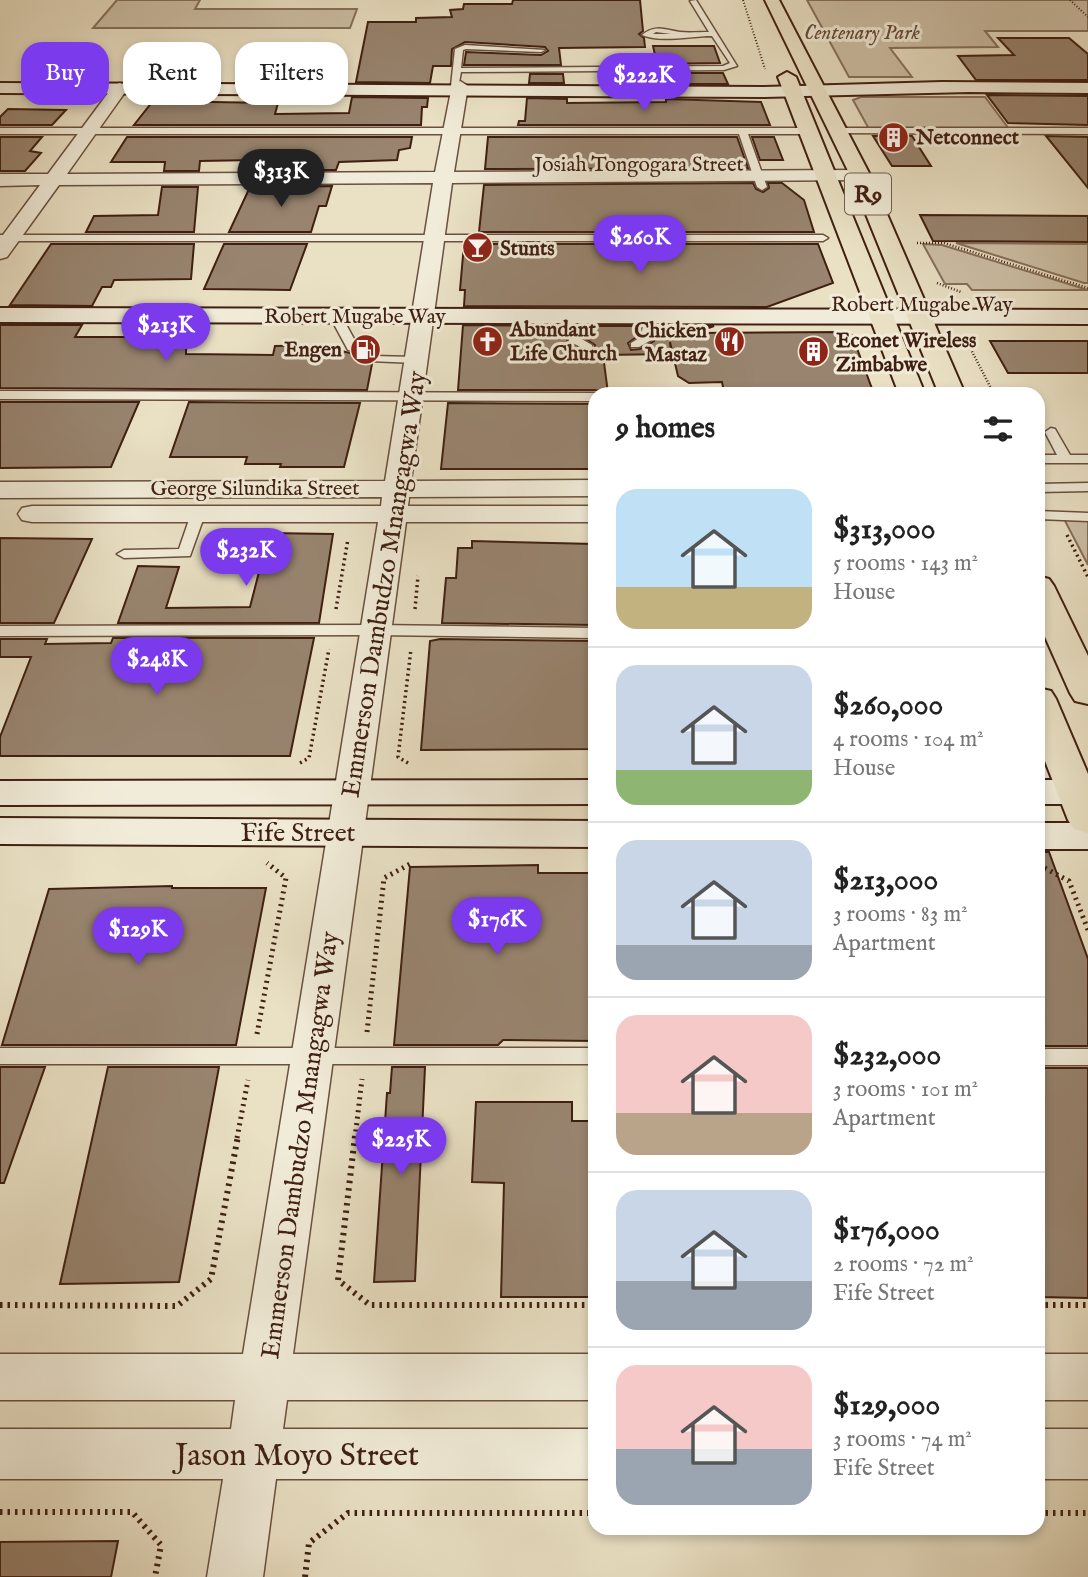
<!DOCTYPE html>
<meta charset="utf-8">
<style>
:root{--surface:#fff;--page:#f2f2f2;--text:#222;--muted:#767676;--line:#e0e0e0;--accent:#7c3aed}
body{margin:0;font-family:"IM FELL English",serif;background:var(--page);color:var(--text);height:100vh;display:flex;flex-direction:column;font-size:26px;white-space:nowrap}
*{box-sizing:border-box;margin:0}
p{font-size:23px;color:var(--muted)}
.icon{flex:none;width:38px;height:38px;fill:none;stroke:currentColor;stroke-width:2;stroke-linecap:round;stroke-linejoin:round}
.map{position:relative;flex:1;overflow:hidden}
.drawer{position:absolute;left:588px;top:387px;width:457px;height:1148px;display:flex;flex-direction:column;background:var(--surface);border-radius:21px;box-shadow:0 4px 10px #0003}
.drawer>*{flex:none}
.banner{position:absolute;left:21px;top:42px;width:462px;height:63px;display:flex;gap:14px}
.price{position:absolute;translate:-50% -60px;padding:0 16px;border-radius:24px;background:var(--accent);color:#fff;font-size:23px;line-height:46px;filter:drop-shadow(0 2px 4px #0008)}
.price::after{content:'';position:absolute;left:50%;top:42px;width:21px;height:16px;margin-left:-10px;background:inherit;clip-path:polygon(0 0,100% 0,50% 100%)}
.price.on{background:#222;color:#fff}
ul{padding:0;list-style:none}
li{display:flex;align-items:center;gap:21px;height:175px;padding:0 28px}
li+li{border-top:2px solid var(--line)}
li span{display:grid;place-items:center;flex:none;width:196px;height:140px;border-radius:21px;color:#555}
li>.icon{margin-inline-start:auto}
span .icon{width:84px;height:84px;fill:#fffc;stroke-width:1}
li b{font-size:30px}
h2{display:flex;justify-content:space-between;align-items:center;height:84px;padding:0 28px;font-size:30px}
.chip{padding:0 24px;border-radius:21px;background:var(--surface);box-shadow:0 4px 10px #0003;font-size:24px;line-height:63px}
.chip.on{background:var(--accent);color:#fff}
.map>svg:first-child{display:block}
.green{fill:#cdc0a7;stroke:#86705c;stroke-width:2}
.building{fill:#98846f;stroke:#401f12;stroke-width:2}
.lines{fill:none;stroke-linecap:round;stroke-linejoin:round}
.lane-casing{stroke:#6a503f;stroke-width:3}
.street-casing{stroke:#6a503f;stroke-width:3}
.secondary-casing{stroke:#401f12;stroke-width:4}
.highway-casing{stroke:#401f12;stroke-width:4}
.path-far4{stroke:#401f12;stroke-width:2;stroke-dasharray:1 2;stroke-linecap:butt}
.path-far3{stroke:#401f12;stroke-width:2.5;stroke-dasharray:1 2;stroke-linecap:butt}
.path-far2{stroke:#401f12;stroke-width:3.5;stroke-dasharray:2 3.5;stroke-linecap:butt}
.path-far1{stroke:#401f12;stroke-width:5;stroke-dasharray:2 4.5;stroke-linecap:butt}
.path{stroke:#401f12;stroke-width:6;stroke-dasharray:2.5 5;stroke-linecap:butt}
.lane{fill:#f1ecd9;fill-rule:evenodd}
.street{fill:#f1ecd9;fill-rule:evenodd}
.secondary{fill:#f1ecd9;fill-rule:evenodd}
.highway{fill:#eae1c5;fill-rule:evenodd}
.labels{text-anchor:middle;stroke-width:6;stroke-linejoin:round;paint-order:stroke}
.far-park-label{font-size:21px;font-style:italic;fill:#634737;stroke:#f1ecd9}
.far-poi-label{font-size:21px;font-weight:bold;fill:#401f12;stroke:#f1ecd9;text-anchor:start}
.far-street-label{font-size:21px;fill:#401f12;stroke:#f1ecd9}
.shield{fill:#f1ecd9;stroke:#755c4e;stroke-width:2}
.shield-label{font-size:24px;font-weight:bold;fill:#401f12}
.street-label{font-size:26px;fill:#401f12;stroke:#f1ecd9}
.near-street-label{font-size:32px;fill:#401f12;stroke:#f1ecd9}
</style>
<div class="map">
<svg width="1088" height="1577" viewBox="0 0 1088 1577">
<rect width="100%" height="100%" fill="#eae1c5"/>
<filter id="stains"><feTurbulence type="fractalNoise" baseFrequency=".00286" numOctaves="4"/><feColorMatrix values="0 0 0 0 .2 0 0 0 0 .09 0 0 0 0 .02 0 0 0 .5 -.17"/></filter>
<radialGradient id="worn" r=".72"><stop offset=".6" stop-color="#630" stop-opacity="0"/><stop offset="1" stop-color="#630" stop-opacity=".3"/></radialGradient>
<path class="green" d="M117,0h83l-5,9h162l-7,19h-257z
M807,0h281v31h-103l13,16 -108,1 22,29h-63z
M861,97h124l24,32h-140l-16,-29z
M956,243l132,1v39h-4z
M923,244l19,1 146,45h-116l-5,-6h-22z
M1088,518v47l-24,-46z"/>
<path class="building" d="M513,0h127l3,31 -4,3 5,4 1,9 -86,1 2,17h-97l2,-13 75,3 7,-4 -3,-4 -80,-5 -13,7 -1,17h-18l-3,17 -74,-1 12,-60h48v-4l36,-1 -2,-7 13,-1 1,-5h48z
M998,38h71l19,16v26h-112l-18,-24 56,-1z
M653,46h61l6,17 -63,1z
M659,73h64l5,11h-66z
M530,74h33l1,9h-35z
M987,95l101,1v29l-80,-2z
M352,97l76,1 -1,9h-5l-1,18h-287l19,-24 125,2 -3,11 74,-1z
M527,98l40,1v4l99,-1v-3l95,3 9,23h-252l1,-4h6z
M8,109l58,1 -14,15h-52v-8z
M873,136h39l19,30h-39z
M1046,136l42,1v51z
M0,137h42l-12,14 11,2 -16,18h-25z
M127,137h285l-2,11 -11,2 -2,10 -58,2 -3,8h-79l4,-10 -61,1 -1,10h-35l1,-9h-54z
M488,137h249l11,31 -263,1z
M752,137h22l9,23h-23z
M753,183l3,6 7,3 6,-4 -1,-5h14l22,17 10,32h-335l5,-47z
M332,186l-6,20h-7l-8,26h-82l21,-45z
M162,187h36l-4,45h-108l8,-16 64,-1z
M920,215l168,1v26l-155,-1z
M51,244h143l-3,35 -77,1 -3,7h-9l-10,19 -82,-1z
M224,244h83l-17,46 -86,-1z
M464,244h354l15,39 -66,24 -303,-1 1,-16h-5z
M0,325h82l-7,12h89l4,-12h19l-1,29 87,1 2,-9 63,-1v5l19,5 5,-5h12l-1,3 -9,6 8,5 -5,26 -367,-2z
M463,325l100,1 5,17 16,9 10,-1 1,-6 -15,-10 -3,-9h63l-1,9 -11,8 3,7 9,-1 14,-8 3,-15h57l-19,7 149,-1 8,3 22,59 -150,-2 -2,-10 -33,1 -11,-7 -8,-34 1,12 -68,1 5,38 -13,-3h-137z
M990,341h98v32h-80z
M0,402h139l-28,65 -111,1z
M189,402l171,1 -16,64h-64l1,-3h-36l2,-7h-77z
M448,403l147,1v65h-154z
M269,533l64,1 -14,89h-201l20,-57 41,1 -13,41 84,-1z
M0,538l92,1 -38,84h-54z
M472,541l123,3v81l-153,-2 4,-45h10l2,-30h14z
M113,638h201l-24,118h-290v-19l31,-80h-31v-18h47l-2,5 66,-1z
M440,639l155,2v108l-174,1 9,-109z
M1038,852h11l39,107v87h-50z
M538,865v8h57v168l-92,-1 -5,5h-104l16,-178z
M172,886v2h94l-30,157h-234l47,-156z
M0,1067h45l-41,116h-4z
M108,1067h111l-40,215 -119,2z
M392,1067h33l-10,214 -41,1 13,-189h3z
M1038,1068h50v230l-50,-1z
M476,1102h96v19h23v176h-94l3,-114 -32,-1z
M118,1541l-7,36h-111v-35z"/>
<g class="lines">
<defs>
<path id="lane" d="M696,0l41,66 -13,4 -263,2 -3,16 -7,-2 4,-37 10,-4 80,5 -4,2 -75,-3 -3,1 -2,18 262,-2 7,-3 -18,-27c-21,0 -52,7 -70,-1 14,-11 23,-5 38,-3 9,1 20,0 29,0l-19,-31zM656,32l15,2h-18z
M0,128h807l4,3 -4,3h-59l19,53 -5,3 -5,-3 -18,-53h-739z
M838,128h250v6l-253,-1z
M0,235h823l5,3 -5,3h-823z
M331,313l10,2 19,35 -2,2 -10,-2 -19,-35z
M563,314h8l7,23 14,8v4h-8l-15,-8z
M645,314l10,2 -2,23 -14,8h-8v-4l10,-6z
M373,356l43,1 6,3 -6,3 -47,-2 -2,-2z
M0,391l595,2 2,1 -2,7 -595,-2z
M1051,428l4,1 15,26h18v8h-50v-8h19l-12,-23z
M1088,483v8l-50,1v-8z
M198,510l7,4 -15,42 -66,2 -7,-4 7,-4 55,-1 12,-35z
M1038,511l50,2v8l-50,-2z
M376,625l219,3v10l-219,-3 -376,1v-10z
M0,1048h595v16h-595z
M1038,1049h50v16h-50z"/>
<path id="street" d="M460,81l8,5 -14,86 406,-2 9,5 -9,5 -408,3 -41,298 184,-1v16l-186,1 -1,9h187v16h-189l-113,832h302v46h-308l-4,29h312v50h-319l-13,98h-56l16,-98h-223v-50h231l4,-29h-235v-46h243l135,-832h-346l-10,-2 -4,-6 4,-6 10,-2h349l1,-9 -382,1v-16l385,-1 48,-298 -374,2 -52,72 -7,2v-20l40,-54 -40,1v-12h48l66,-89 6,-2 8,5 -61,86 368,-2 17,-86z
M1038,1354h50v46h-50z
M1038,1429h50v50h-50z"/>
<path id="secondary" d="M942,82l146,1v10l-119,-1 -205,5 -764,-4v-10l764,4z
M0,308l1088,2v14l-1088,-2z
M595,780v24l-595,1v-24z
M1038,780h50v24h-50z
M0,818l595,3v26l-595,-3z
M1038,823h50v26h-50z"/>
<path id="highway" d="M765,0h14l91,175 95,219h-26l-89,-219z
M787,72l9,5 129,317h-26l-121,-317z
M1038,576l11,3 5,7 34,70v48l-13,-3 -5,-8 -32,-72z
M1038,688l13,3 5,8 32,75v59l-14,-4 -6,-9 -30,-77z"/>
</defs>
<use href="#lane" class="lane-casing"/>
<use href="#street" class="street-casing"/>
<use href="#secondary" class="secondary-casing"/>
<use href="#highway" class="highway-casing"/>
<path class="path-far4" d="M743,0l22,69
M1070,0l18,17"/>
<path class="path-far3" d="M917,243h27l144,45
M937,283l24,9
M965,338l29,56"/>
<path class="path-far2" d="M1067,535l21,42
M336,609l12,-70
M415,609l3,-33
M300,763l9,-5 20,-109
M408,763l-10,-6 13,-108"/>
<path class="path-far1" d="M1039,865l30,16 19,49
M367,1032l17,-154 28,-15
M257,1034l29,-156 -19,-15
M237,1138l11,-58
M355,1138l7,-59"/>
<path class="path" d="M355,1136l-17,144 32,25h225
M0,1305l177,1 34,-27 27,-143
M1038,1305h50
M0,1512h132l29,33 -6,32
M1038,1513h50
M305,1577l4,-34 39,-30h247"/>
<use href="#lane" class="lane"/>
<use href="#street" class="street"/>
<use href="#secondary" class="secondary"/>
<use href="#highway" class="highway"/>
</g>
<defs>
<symbol id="building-disc" viewBox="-11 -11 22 22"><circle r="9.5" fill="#8f2418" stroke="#f1ecd9"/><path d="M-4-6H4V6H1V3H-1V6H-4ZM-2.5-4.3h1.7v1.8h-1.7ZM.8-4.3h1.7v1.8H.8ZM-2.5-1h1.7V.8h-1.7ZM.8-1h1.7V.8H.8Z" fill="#fff"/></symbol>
<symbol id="bar-disc" viewBox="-11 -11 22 22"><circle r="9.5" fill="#8f2418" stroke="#f1ecd9"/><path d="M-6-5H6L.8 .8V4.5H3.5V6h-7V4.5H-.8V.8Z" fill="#fff"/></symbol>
<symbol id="church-disc" viewBox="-11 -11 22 22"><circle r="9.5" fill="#8f2418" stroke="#f1ecd9"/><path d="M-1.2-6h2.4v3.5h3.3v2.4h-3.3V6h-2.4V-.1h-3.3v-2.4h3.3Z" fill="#fff"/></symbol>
<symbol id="restaurant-disc" viewBox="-11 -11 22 22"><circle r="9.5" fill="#8f2418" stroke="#f1ecd9"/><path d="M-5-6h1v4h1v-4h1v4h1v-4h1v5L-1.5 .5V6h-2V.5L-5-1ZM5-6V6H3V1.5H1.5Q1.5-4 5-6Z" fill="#fff"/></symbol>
<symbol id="fuel-disc" viewBox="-11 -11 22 22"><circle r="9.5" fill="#8f2418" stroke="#f1ecd9"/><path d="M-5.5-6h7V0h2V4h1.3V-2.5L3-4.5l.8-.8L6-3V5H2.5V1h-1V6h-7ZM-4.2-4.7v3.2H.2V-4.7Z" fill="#fff"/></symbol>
</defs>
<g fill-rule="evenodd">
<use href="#building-disc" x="876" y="120" width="35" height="35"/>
<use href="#bar-disc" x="460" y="230" width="35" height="35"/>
<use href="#church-disc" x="470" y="324" width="35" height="35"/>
<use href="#restaurant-disc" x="712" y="324" width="35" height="35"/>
<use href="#fuel-disc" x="348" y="332" width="35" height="35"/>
<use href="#building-disc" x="796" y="334" width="35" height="35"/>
</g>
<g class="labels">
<g class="far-park-label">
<text x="862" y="39">Centenary Park</text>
</g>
<g class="far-poi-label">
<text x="916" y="144">Netconnect</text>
<text x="500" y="255">Stunts</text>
<text x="510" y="336">Abundant<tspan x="510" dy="24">Life Church</tspan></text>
<text x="707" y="337" text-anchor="end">Chicken<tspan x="707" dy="24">Mastaz</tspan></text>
<text x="836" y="347">Econet Wireless<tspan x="836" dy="24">Zimbabwe</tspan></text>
<text x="342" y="356" text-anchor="end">Engen</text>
</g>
<g class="far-street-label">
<text x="639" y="171">Josiah Tongogara Street</text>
<text x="922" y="311">Robert Mugabe Way</text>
<text x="355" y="323">Robert Mugabe Way</text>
<text x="255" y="495">George Silundika Street</text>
</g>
<rect class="shield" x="845" y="173.5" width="46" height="41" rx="5"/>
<g class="shield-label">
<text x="868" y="202">R9</text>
</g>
<g class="street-label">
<text transform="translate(383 584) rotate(-81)" y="9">Emmerson Dambudzo Mnangagwa Way</text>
<text x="298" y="841">Fife Street</text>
<text transform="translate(299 1145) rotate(-82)" y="9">Emmerson Dambudzo Mnangagwa Way</text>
</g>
<g class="near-street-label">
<text x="297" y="1465">Jason Moyo Street</text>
</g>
</g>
<rect width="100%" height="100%" filter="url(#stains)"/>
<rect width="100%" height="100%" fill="url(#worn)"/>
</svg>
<b class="price" style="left:644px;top:113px">$222K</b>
<b class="price on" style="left:281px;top:209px">$313K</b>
<b class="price" style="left:640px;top:275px">$260K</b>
<b class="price" style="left:166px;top:363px">$213K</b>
<b class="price" style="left:246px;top:588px">$232K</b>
<b class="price" style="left:157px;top:697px">$248K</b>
<b class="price" style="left:497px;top:957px">$176K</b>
<b class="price" style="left:138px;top:967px">$129K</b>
<b class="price" style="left:401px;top:1177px">$225K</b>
<div class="banner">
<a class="chip on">Buy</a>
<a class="chip">Rent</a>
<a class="chip">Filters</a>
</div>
<section class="drawer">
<h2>9 homes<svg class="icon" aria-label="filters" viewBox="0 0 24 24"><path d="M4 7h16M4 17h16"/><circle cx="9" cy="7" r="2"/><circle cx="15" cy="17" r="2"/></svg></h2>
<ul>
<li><span style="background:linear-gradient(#bfe0f5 70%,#c2b280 0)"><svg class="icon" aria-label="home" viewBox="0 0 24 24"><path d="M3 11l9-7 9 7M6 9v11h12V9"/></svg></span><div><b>$313,000</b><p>5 rooms · 143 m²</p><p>House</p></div></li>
<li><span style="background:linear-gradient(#c9d6e8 75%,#8fb573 0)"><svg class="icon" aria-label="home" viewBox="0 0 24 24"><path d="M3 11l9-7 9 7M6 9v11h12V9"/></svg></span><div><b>$260,000</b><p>4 rooms · 104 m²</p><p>House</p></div></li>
<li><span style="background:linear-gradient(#c9d6e8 75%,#9aa5b1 0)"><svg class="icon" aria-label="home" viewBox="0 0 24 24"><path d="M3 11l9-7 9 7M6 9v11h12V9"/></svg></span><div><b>$213,000</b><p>3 rooms · 83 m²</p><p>Apartment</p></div></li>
<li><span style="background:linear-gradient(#f6c9c9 70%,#b9a48a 0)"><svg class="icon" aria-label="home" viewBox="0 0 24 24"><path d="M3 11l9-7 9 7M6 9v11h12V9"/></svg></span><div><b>$232,000</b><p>3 rooms · 101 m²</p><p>Apartment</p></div></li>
<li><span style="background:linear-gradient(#c9d6e8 65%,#9aa5b1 0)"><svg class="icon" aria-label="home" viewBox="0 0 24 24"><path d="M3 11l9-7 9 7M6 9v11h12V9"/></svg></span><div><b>$176,000</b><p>2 rooms · 72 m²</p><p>Fife Street</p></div></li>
<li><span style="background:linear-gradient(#f6c9c9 60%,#9aa5b1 0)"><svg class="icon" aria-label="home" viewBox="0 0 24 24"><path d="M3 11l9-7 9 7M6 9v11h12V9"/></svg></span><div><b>$129,000</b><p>3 rooms · 74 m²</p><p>Fife Street</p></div></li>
</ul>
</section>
</div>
